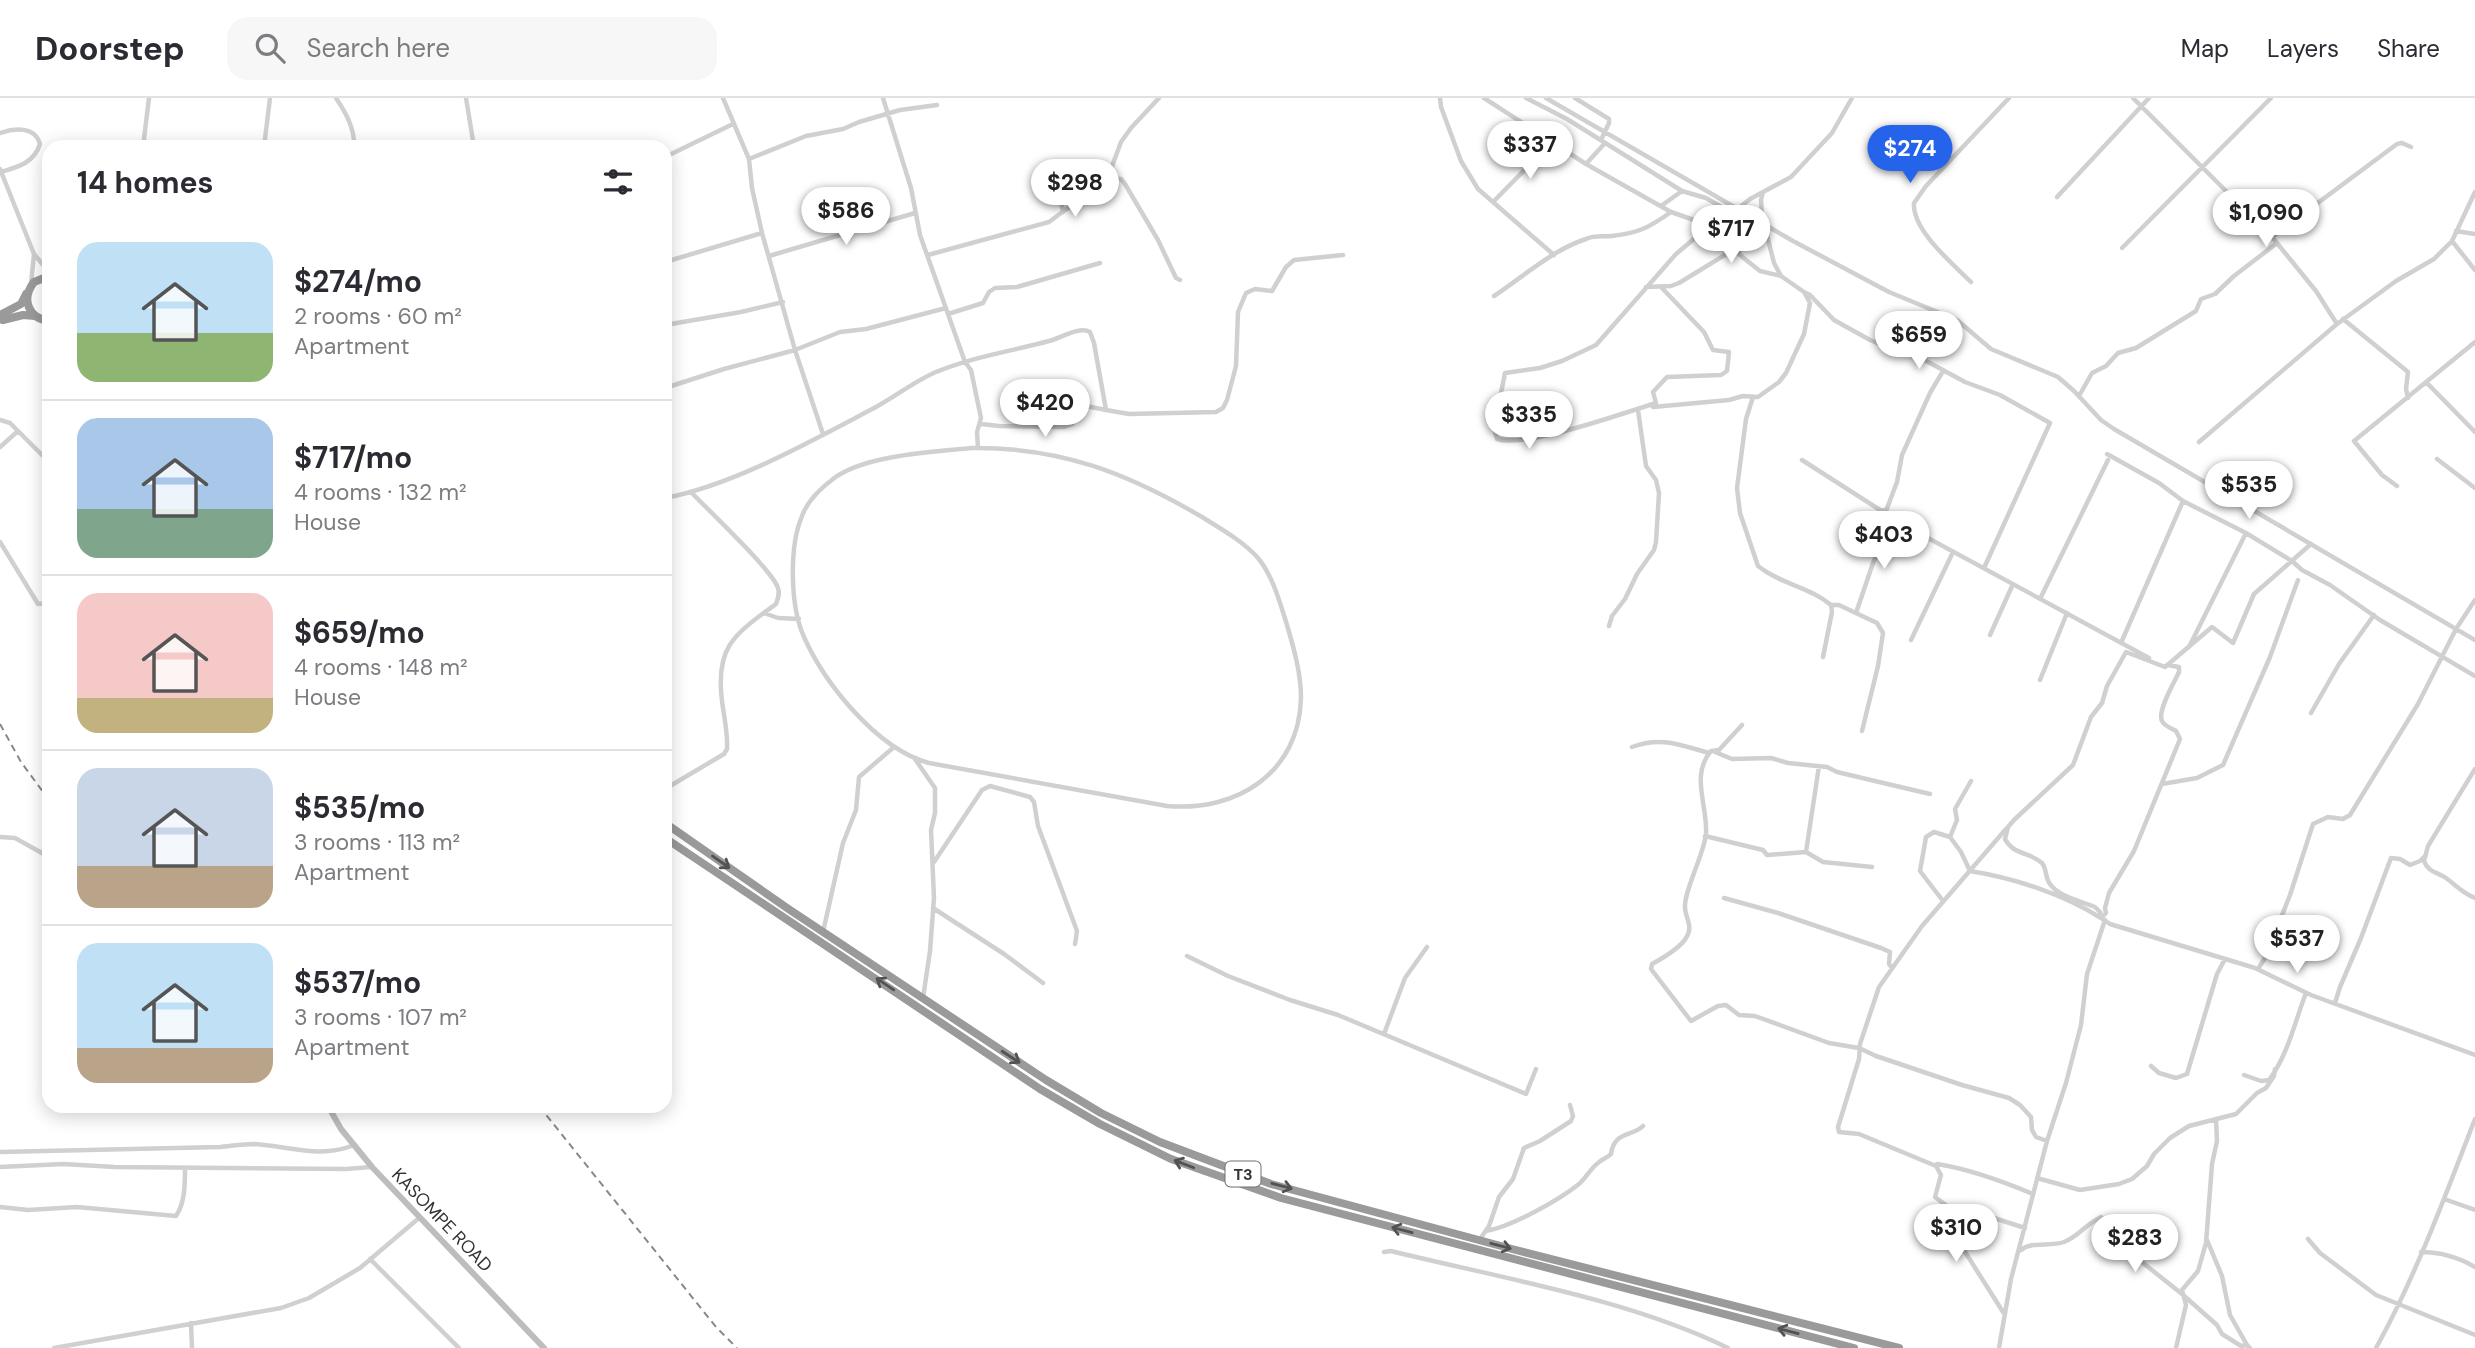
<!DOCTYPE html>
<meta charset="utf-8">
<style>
:root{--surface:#fff;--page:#f7f7f7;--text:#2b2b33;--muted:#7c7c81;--line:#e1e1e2;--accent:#2563eb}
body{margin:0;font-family:"DM Sans",sans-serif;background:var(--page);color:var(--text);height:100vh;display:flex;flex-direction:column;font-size:26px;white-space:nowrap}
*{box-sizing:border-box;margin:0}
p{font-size:23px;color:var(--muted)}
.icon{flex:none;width:38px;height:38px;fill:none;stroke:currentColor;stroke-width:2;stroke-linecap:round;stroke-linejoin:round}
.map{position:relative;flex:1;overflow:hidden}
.sheet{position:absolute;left:42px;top:42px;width:630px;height:973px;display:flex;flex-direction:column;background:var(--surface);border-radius:21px;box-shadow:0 4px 18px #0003}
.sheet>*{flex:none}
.price{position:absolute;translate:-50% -60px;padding:0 16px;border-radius:24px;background:#fff;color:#222;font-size:23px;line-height:46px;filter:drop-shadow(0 2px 4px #0008)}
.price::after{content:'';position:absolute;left:50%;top:42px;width:21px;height:16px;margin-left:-10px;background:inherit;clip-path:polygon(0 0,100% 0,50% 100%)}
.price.selected{background:var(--accent);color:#fff}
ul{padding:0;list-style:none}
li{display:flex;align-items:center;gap:21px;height:175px;padding:0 35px}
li+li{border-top:2px solid var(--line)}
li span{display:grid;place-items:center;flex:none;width:196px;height:140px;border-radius:21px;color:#555}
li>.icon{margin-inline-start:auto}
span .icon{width:84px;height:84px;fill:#fffc;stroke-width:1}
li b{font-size:30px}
h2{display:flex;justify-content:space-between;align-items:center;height:84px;padding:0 35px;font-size:30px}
header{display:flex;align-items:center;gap:42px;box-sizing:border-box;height:98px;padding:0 35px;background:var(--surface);border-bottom:2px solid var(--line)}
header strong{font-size:33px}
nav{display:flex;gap:38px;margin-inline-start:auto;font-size:24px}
.search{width:490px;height:63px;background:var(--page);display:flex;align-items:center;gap:18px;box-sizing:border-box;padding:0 24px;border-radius:21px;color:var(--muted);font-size:26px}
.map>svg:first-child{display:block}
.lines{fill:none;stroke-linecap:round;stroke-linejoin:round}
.street{stroke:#d0d0d0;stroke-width:4.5}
.secondary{stroke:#bdbdbd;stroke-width:6}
.highway{stroke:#9a9a9a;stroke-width:8}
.rail{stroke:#888;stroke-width:2;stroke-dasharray:7 5;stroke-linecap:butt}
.oneway{stroke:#525252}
.labels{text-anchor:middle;stroke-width:7;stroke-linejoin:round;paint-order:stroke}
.shield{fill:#fff;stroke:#707070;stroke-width:2}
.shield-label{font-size:16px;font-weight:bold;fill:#333}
.street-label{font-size:18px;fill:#333;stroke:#fff}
</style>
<header>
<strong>Doorstep</strong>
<div class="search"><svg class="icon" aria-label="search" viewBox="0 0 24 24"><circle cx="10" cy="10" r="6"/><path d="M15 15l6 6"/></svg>Search here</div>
<nav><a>Map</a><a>Layers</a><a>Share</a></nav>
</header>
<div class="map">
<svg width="2475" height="1250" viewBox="0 0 2475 1250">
<rect width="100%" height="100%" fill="#fff"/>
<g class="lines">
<path class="street" d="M336,0c10,15 19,31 18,49
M466,0l8,49
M723,0l26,61 3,29 10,45 33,117 28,84
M883,0l28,90 9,47 45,127 6,8 10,48 -4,14 1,16
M1440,0l1,9 20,54 17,28 76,66
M1484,0l102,66
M1526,0l41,21 115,72 24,7 19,11
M1546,0l247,143 96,51 68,28 34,29 67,28 16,14 27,29 13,9 361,211
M1575,0l34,21v4l-8,17
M2133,0l139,139 44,54 21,33
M0,35c15,-5 35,-7 40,11 -6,19 -22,23 -39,28
M1605,45l-19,21 85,48 26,9 63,50 21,5
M143,49l6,-49
M264,49l6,-49
M665,59l68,-33
M749,61l57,-23 37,-7 16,-7 41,-12 37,-5
M0,71l34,85 15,18
M1110,76l1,4 10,1 4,5 33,56 18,38 4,2
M2057,99l92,-99
M1493,104l58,-59
M1661,108l21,-15
M1738,112l1,44
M1063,114c-1,-6 -3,-13 -3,-18 2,-20 35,-16 47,-12
M1697,123l28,-12 14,-1 11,-9 41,-22 41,-44 20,-35
M2456,133l19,3
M2272,139l125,-93 5,-1 9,4
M2452,143l23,29
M2122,150l149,-150
M928,157l121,-33 16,-12 39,-22 17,-46 10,-14 28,-30
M769,158l146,-43
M665,164l97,-29
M1971,184c-18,-18 -59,-52 -57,-79l12,-17 83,-88
M31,186l3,-30
M1646,189l25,-1 8,-3 54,-33
M1661,189l43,45 9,18 16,2 -2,19 -6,4 -54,2 -14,15 3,11c-33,10 -129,45 -159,36l-3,-11 11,-55 35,-5 22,-7 34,-16 80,-91 25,-21 37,-20
M1804,194l6,3 24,25 36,20 17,7 30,9 48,26 35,13 50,28 -66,145
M1494,198c29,-19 58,-46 92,-57 8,-4 17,-2 26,-3 27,-3 38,-9 59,-24
M948,216l35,-11 6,-11 6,-4 22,-1 83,-24
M2343,221l65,53 -2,17 2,9
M665,227l76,-13 42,-10
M2426,284l49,50
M665,290l59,-19 71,-19 45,-18 26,-3 80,-21
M2079,298l13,-23 14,-7 12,-13 18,-5 60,-37 5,-12 14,-5 19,-18 43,-33
M1753,299l-7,22 -9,69 3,25 18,53c22,18 52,21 73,39l1,7 -9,45
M1653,309l76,-7 14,-4 15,1 21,-15 7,-9 18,-39 6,-31 -6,-11 -23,-16 -7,-13 -12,-48 -1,-15 2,-8
M0,322l10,3 39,39
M981,326l18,2 65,1 8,-3 14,-18 20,4
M2199,344l138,-118 59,-43 38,-22 18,-18 23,-49
M0,349l18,-16
M972,350c89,-1 155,25 230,69 19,12 41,24 56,41 15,18 22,45 29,67 7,24 14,48 14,73 -2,75 -64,114 -134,108l-238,-43c-52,-14 -104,-79 -125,-126 -14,-31 -15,-90 -2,-121 5,-14 19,-28 31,-37 31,-24 100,-27 139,-31z
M2107,356l52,29 24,18 63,32 46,28 10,9 28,15 50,35 95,56
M2437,361l38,29
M1802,362l78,50 6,1 7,8 256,139
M2397,388l-15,-11 -28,-34 121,-99
M665,400c69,-13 148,-58 211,-91 20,-11 39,-26 60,-35 36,-15 76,-21 113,-31 12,-3 30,-15 41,-9l4,11 12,67 23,4 87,-2 7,-4 4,-8 9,-34 2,-54 8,-19 9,-4 17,2 14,-24 8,-7 49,-5
M1886,413l11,-29 5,-27 28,-62 13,-22
M0,444l38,62 11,-1
M2311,446l-57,50 -21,49 -21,-16 -47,40 -39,-15 -19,34 -5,17 -11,14 -18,48 -59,55 -6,7 -3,12c8,16 25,13 37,24 5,6 3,15 8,21 9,13 31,17 45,23l5,5 1,6 9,6 145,44 56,27 164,60
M2040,501l68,-139
M1831,507h8l38,18 6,10 -5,33 -16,65
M764,515l14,5 21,1
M1856,515l17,-50 20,-44
M1609,528l3,-10 13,-17 12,-25 17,-24 2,-8 3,-49 -3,-13 -10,-14 -8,-56
M1990,537l23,-51
M1911,542l42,-88
M2121,545l62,-142
M2190,547l56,-112
M2040,582l27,-67
M2311,615l28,-49 35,-49
M1742,627l-23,25 -8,1c-21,24 -3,55 -5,83 -2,20 -22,57 -21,73 0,11 9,19 1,31 -6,10 -23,20 -34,26l-1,5 40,52 27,-15 8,-1 13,10 16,1 74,27 30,5 17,8 86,29 47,13 11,7 11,12 1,13 4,7 11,4
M1632,649c29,-11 48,-2 77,6
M1715,654l17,7 39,-1 17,5 39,4 10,5 93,22
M915,661l20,29v25l-4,17 3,68 -4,53 -7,47
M2475,671l-47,77 -4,15c4,11 13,11 22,17 11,8 16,15 29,20
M1971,683l-16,28 2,11 -7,17 11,15 9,19c44,7 93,23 131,47l5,-5 -1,-5 4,-15 25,-42 46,-112 -4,-8c-5,-3 -12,-5 -14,-10 -5,-10 12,-38 17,-49v-5l-12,-2
M2162,686l35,-6 26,-13 47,-108 28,-77
M665,691l59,-35 3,-5c1,-16 -3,-32 -5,-48 -7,-55 13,-67 54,-97 2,-5 4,-10 2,-16 -5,-17 -71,-79 -87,-96
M2006,731l-84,97 -43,61 -19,57 -1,15 -21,68 1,5 20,2 77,32 5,9 -6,22 12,9 16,2 62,20
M1705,738l58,14 4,5 39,-3 13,-86
M0,739l15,1 34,19
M1806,754l17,10 49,5
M934,764l48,-72 8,-4 40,11 4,5 4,24 39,105 -2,13
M1724,800l54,15 103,35 9,4 -1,12 3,4
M1943,803l-23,-30 6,-34 8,-5 16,5
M933,810l71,46 39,29
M823,834l20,-89 13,-33 3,-33 35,-30
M1187,858l41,20 62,24 48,15 188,79 10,-25
M2258,871l7,-11 25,-63 23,-71 15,-7 15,2 7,-4 68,-111 38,-75 19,-29
M2335,905l5,-16 21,-49 30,-80 9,1 10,6 10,-4 5,-5
M1384,936l21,-56 22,-31
M2151,968l8,7 17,5 11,-4 30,-100 8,-15
M2244,977l17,6 8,-1c19,-25 26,-59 37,-87
M0,1054l220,-5c11,-1 23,-3 34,-3 35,2 66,15 100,1
M1937,1066c33,5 65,17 96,30
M0,1069l63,-3 52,3 231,2 25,-2
M2037,1080l43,12 39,-6 13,-5 15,-13 7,-12 16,-16 19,-12 47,-12 21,-21 9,-5 8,-12 1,-7
M2444,1101l31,11
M1942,1107l1,12 60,95
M0,1109l28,3 49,-3 99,9c9,-13 9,-32 9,-48
M1486,1133c25,-4 73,-31 93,-47 7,-6 12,-16 19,-21 4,-4 9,-5 13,-9 3,-23 21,-17 32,-28
M1480,1141l9,-13 10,-29 14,-18 11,-31 16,-7 31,-20 2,-5 -3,-11
M2308,1141l12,14 56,42 99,40
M2207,1142l15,36 8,39 17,30
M2021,1152c11,-9 29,-3 43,-8 14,-5 23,-19 37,-25l12,22 69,55 35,31 5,9 19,12 6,-1 3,3
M1384,1154l7,-1c109,27 237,48 337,97
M2421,1154c19,0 37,5 54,15
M370,1161l89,89
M191,1225l1,25
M54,1250l227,-40 28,-10 51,-30 59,-50
M1999,1250l12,-69 36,-138 19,-58 15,-58 6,-51 18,-54
M2176,1250l10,-43 -4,-15 16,-19 8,-28 6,-79 5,-23 -1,-21
M2376,1250c40,-72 69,-152 99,-229"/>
<path class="secondary" d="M328,1008l13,23 31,38 172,181"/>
<path class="highway" d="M49,178l-15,6c-13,17 -6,36 15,39
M0,217l21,-11 5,-10
M3,222l20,-5 12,1
M665,725l125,87 256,170 55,33 59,29 111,42 241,65 387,99
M665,740l375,251 60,35 71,35 110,39 573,150"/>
<path class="rail" d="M0,626l21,38 28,38
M539,1008l177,221 21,21"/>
</g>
<defs><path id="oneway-shaft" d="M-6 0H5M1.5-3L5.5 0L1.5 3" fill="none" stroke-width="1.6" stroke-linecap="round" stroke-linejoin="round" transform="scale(1.75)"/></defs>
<g class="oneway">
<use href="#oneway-shaft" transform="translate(721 764) rotate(35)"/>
<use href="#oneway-shaft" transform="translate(885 886) rotate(-146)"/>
<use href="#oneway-shaft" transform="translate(1011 959) rotate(33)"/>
<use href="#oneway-shaft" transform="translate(1184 1066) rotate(-159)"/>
<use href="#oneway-shaft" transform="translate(1282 1088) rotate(15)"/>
<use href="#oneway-shaft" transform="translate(1402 1132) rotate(-165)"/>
<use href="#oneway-shaft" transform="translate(1501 1148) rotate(15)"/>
<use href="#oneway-shaft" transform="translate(1788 1233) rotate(-165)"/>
</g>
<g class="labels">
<rect class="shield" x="1225.5" y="1063.5" width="35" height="25" rx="5"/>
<g class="shield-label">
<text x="1243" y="1082">T3</text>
</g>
<g class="street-label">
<text transform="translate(442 1122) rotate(46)" y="6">KASOMPE ROAD</text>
</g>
</g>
</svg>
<b class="price" style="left:1530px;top:83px">$337</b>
<b class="price selected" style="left:1910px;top:87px">$274</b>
<b class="price" style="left:1075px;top:121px">$298</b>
<b class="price" style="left:846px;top:149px">$586</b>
<b class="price" style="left:2266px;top:151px">$1,090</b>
<b class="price" style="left:1731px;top:167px">$717</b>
<b class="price" style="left:1919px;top:273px">$659</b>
<b class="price" style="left:1045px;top:341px">$420</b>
<b class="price" style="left:1529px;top:353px">$335</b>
<b class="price" style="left:2249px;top:423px">$535</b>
<b class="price" style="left:1884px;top:473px">$403</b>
<b class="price" style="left:2297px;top:877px">$537</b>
<b class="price" style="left:1956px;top:1166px">$310</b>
<b class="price" style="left:2135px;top:1176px">$283</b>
<section class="sheet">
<h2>14 homes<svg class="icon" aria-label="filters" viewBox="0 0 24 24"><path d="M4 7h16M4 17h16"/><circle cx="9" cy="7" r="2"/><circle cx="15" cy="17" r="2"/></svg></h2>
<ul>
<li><span style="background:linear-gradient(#bfe0f5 65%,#8fb573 0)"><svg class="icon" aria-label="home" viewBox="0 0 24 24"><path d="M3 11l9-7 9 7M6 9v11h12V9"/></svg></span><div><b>$274/mo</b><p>2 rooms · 60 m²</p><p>Apartment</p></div></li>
<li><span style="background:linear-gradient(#a9c7e8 65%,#7fa58c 0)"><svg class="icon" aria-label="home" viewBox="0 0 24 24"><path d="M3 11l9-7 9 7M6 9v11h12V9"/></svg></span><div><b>$717/mo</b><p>4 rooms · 132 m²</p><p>House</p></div></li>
<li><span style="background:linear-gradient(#f6c9c9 75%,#c2b280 0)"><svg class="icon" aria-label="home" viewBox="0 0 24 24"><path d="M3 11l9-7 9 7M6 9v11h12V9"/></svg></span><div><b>$659/mo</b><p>4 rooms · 148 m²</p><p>House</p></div></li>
<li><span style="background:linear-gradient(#c9d6e8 70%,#b9a48a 0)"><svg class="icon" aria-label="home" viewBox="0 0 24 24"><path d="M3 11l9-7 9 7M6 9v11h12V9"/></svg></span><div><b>$535/mo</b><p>3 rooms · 113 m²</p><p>Apartment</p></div></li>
<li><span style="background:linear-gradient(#bfe0f5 75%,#b9a48a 0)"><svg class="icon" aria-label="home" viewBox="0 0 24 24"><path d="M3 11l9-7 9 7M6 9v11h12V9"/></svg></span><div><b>$537/mo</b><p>3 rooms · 107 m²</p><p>Apartment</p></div></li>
</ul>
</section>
</div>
